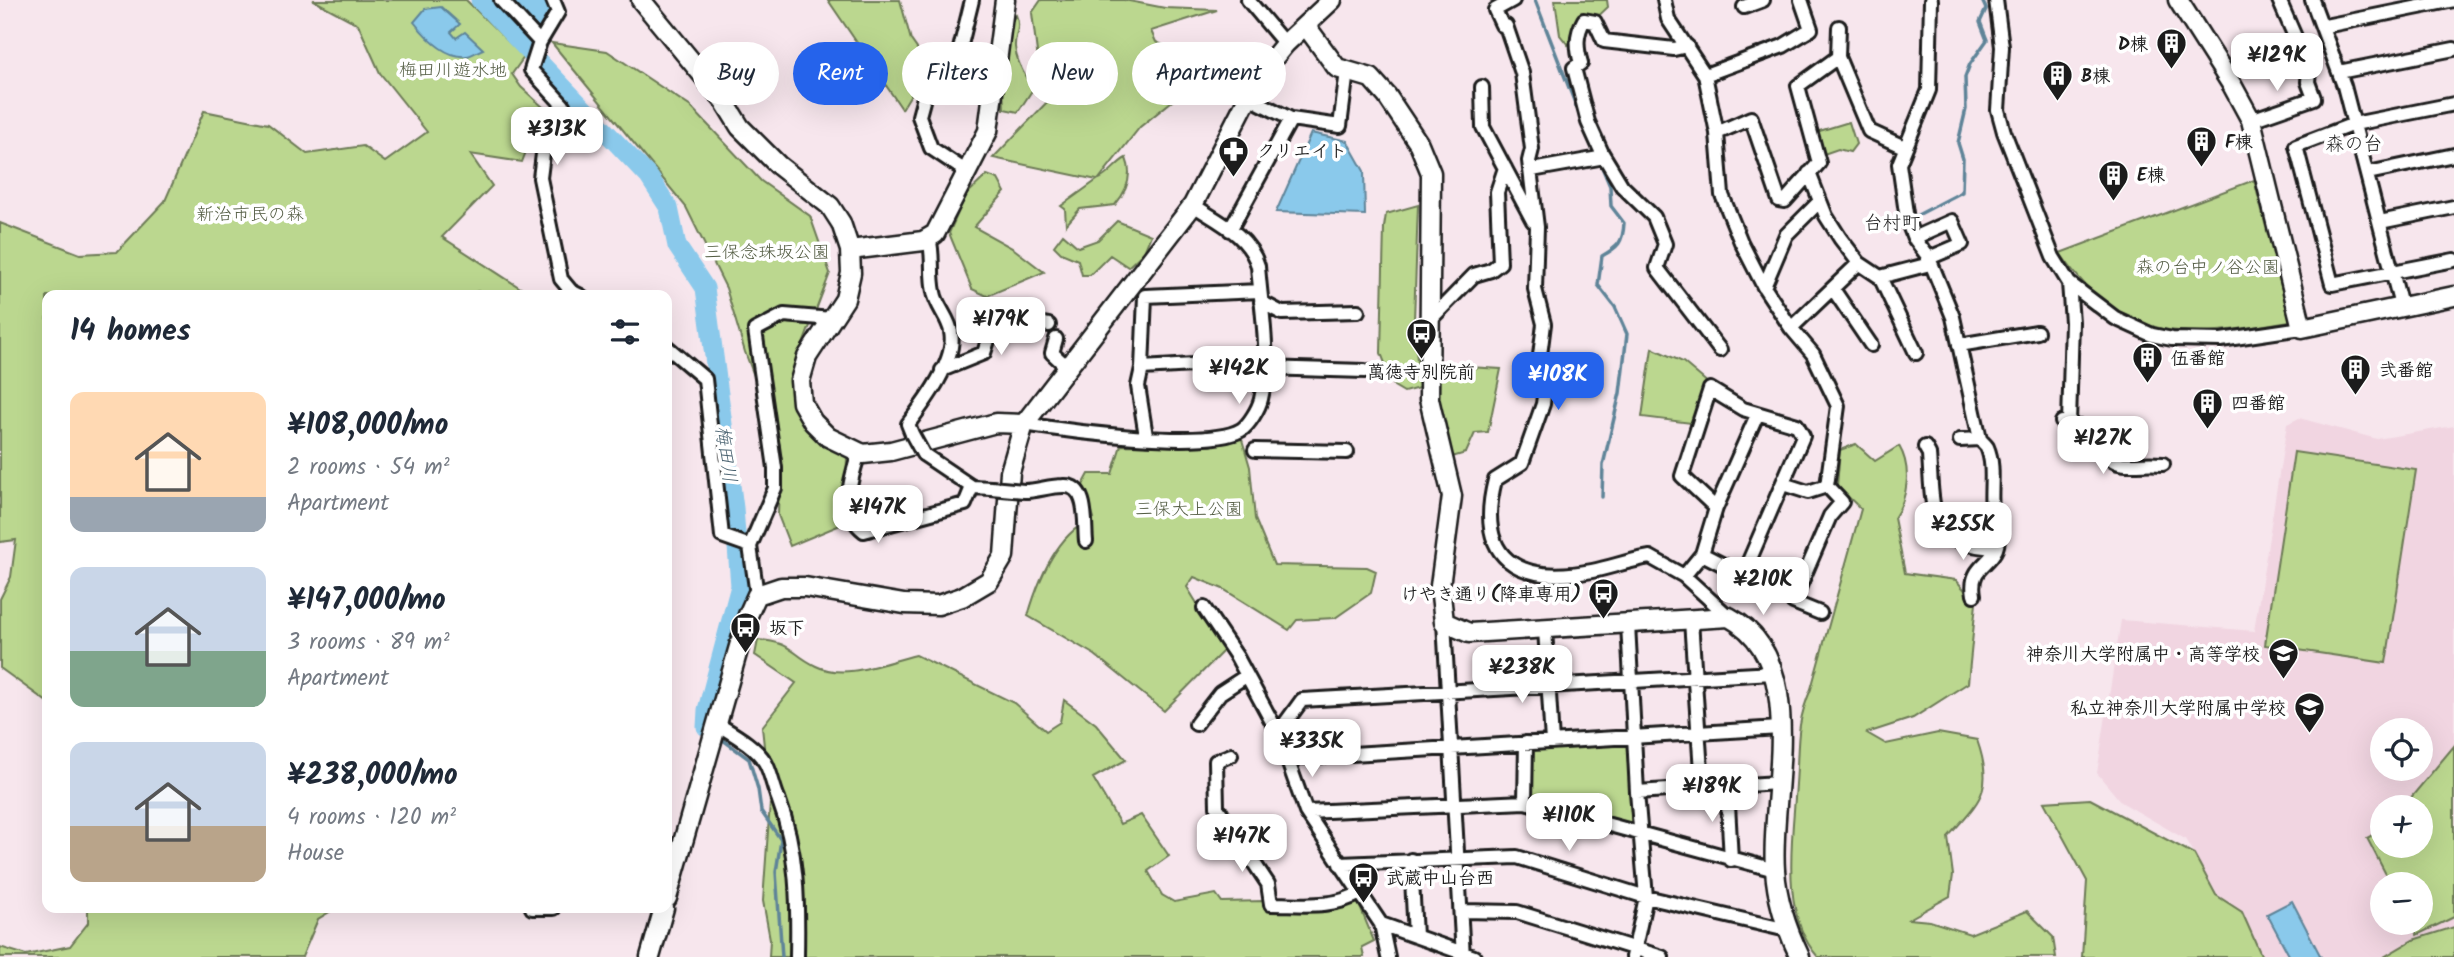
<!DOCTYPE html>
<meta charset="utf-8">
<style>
:root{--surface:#fff;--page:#f2f2f3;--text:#1f2937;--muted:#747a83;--accent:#2563eb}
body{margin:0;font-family:Kalam,"Klee One",sans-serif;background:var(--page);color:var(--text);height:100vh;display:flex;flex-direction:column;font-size:26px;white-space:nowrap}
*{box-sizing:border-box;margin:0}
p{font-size:23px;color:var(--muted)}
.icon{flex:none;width:38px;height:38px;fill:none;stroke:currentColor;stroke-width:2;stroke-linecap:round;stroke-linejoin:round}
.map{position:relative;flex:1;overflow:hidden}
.sheet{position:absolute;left:42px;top:290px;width:630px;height:623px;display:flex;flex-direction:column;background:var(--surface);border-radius:14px;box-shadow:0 7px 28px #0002}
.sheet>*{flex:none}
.top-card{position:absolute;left:693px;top:42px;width:665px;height:63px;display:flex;gap:14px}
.controls{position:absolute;left:2370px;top:718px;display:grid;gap:14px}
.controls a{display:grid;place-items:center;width:63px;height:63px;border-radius:50%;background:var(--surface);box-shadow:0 7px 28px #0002;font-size:35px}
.price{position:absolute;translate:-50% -60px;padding:0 16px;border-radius:14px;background:#fff;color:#222;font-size:23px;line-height:46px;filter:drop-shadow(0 2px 4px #0008)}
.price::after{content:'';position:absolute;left:50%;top:42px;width:21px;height:16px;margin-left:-10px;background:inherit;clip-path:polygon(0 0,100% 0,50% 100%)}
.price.on{background:var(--accent);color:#fff}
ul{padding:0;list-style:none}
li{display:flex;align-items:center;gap:21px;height:175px;padding:0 28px}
li span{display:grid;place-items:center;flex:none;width:196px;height:140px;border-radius:14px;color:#555}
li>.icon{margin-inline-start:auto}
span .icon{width:84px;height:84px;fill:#fffc;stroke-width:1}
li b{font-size:30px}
h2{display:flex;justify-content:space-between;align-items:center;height:84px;padding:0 28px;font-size:30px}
.tag{padding:0 24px;border-radius:32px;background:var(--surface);box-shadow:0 7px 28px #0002;font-size:24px;line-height:63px}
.tag.on{background:var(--accent);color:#fff}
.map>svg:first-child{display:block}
.built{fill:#f1d5e1;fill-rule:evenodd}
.green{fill:#bbd78f;stroke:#6c7a56;stroke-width:2}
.water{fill:#8ac9eb;stroke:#5e8498;stroke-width:2}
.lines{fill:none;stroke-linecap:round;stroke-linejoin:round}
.stream{stroke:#5e8498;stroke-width:3.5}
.river{stroke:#8ac9eb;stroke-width:19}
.street-casing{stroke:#1c1c1c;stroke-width:18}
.secondary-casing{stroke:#1c1c1c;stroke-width:23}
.street{stroke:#fff;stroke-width:12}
.secondary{stroke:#fff;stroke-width:18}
.street-bridge-casing{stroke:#1c1c1c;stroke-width:18;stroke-linecap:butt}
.street-bridge{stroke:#fff;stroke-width:12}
.labels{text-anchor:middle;stroke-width:7;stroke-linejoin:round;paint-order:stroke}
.poi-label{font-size:18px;font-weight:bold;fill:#1c1c1c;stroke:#fff;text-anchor:start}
.park-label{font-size:18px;fill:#545d44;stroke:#fff}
.neighbourhood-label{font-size:19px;fill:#1c1c1c;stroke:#fff}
.water-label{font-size:19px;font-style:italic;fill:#48616f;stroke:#fff}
</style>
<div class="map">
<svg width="2454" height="957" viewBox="0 0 2454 957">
<rect width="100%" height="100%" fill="#f7e6ed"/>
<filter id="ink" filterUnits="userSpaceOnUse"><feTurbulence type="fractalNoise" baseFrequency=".0143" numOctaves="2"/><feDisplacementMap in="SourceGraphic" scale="14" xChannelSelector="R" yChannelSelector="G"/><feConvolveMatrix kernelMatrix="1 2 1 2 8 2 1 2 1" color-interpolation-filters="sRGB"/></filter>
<g filter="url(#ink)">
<path class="built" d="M2299,418l78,21 77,-13v531h-216l-21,-63 -32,-55 -64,-37 -24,-29 24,-153 133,11 33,-207zM2382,730h38v38h-38zM2382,807h38v38h-38zM2382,884h38v38h-38z"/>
<path class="green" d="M313,0h153l58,57 -12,17 9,13 22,20 -21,55 -52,-8 22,32 -50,51 83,54v5h-40l-7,-5 -15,5h-416v406l-47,-34v-69l11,-22 5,-37 -16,2v-319l80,31 37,-2 48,-51 39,-90 64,13 39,30 56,-8 22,16 42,-30 -47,-59 -22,-49z
M828,0h72l11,40 9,13 -7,38 -11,18z
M1041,0h83l41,8 52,2 -66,21 5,11c7,3 14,7 21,9 28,6 51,-17 66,16l-29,19 -22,-1 -52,42 -41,52c9,-3 17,-16 27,-21 7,17 1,33 -11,47l-35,4 -14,16 -1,-16 -4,-3 36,-26 -104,-22 57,-59h19l6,-23 -37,-16 -6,-47z
M1555,0h52l1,7 -40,38 -8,-10z
M1016,15c6,14 -2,19 -1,32 1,14 11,31 18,42l-15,23 -14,-3c-1,-27 -7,-72 12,-94z
M552,43l55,8 84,56 70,74 49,35 20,57 -30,79 16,82 31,22 -2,67 -55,23 -12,-31 2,-70 -35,-93 -19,-64 -40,-81z
M1849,122l7,22 -6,8 -12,-3 -17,6 -8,-22z
M987,175l11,4 7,13 -31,35 40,22 30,23 -57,24 -15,-7 -23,-56 17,-38z
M2254,180l36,141c-99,17 -166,26 -230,-68z
M1418,205l-4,115 5,68 -15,4 -10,-6 -13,-33 3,-126 2,-13z
M1117,221l34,14 -7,17 -16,15 -18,-12 -20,20h-8l-4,-15 -17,-7 -7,-7 9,-12 15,13 20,-7z
M1652,348l31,14 26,22 -18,39 -49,-6z
M1436,365l65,4 -13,63 -13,1 -9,20 -14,4 -14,-47z
M1241,436l9,31 5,52 19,46 93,2 9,4 -5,22 -36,25 -38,2 -8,10 -66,-41 -29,-12 -7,10 38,62 -61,62 -69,-56 -67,-39c10,-35 29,-84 66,-98l-11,-33 6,-11h23l9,-29 90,1z
M1856,444l19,17 24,-15c13,22 9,52 -5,72l11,55 51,7 20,23 -8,80 -55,35 -46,15 19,11 52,-11 39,7c18,51 3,60 -29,97l5,38 -3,21 -41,23 21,2 40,13 57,-23 26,26 3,20h-238c-39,-43 -25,-121 -22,-173 3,-39 -1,-58 15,-95l50,-180 -24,-23 3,-36z
M2294,452l122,18 -30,193 -121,-18z
M758,640c35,2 31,13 58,26 30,15 69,-4 100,-11l98,48 32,28 14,-9 4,-22 32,24 30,36 -33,18 27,46 21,-9 28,41 -21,15 14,24 12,7 42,-8 6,8 42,-1 2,10c32,-3 63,3 92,-9l16,39 -12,6 2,10h-595l1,-18 -7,-38 7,-98 -8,-76 34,-44 -41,-28z
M1627,744l5,86 -103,-31 -1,-49z
M2454,746v171l-37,18 -6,-13h9v-38h-29l-24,-46 15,-8v15h38v-38h-17z
M2090,799l104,55 22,41 26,17 20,45h-180l5,-76 -43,-79z
M88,908h248l-18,11 -16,38h-302v-10l26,8 44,-9 18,-23z
M2454,927v30h-70l29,-17z"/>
<path class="water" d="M511,0h34l6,13 -11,18z
M441,7l19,17 -9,8 5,6 9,-6 18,17c-5,2 -12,7 -16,7 -22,3 -42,-20 -53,-34l11,-13z
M1311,133l36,8 17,30 1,44 -89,-3z
M2292,901l29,56h-31l-23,-43z"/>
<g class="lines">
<path class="stream" d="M1535,0l52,134
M1599,160l11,26 1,20 13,17c-1,20 -6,24 -22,33l-4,29 17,22 12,27 -7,59 -17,72 -1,32
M1912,218l50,-26 1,-33 -5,-16 8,-34 -1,-32 5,-13 17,-24 -7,-18 6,-13 -4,-9
M719,737l30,22 9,30 3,22 20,29 -5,32 6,85"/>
<path class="river" d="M480,0l169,177 20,31 8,38 28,42 29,220 6,78 -33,124 -1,17"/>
<defs>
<path id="street" d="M501,0l39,42
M553,0l5,12 -18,30 -9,28 32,35 -20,49 -3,24 21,101 10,12 10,5
M1248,0l37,44
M1513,0l-18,10 7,15 4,1 16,47 10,76 -3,12 8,66 -2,62 9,35 -5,39 6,25 -2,16 -21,59 -27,17c-20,79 23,105 97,91 20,-4 38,-11 58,-14l34,19 45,41
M1664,0l4,19 37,56 12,58 5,62 19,47 23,45 27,41 22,26 25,52 -11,80 -19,6 -25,-8
M1931,0l-2,90 -30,74 8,56 7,18 15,20 24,59 27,122c2,3 5,5 7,8 10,23 0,52 7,76 2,9 6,16 2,26 -7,17 -27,18 -22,46
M1996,0l6,47 -4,63 6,22 49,125 16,26 46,35 37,17 20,4 49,1 81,-12
M2312,0l32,86 57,220
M1744,7l19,-7
M2325,26l129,-26
M1838,57l1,-30
M2339,72l115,-23
M1705,75l78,-29 28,-17 -10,-29
M1482,87l1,40 50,94
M1248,97l43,22 49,7 7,-55
M2454,104l-100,20 -58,22 36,138 122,-24
M2251,120l63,-22 -6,-16 1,-13 -30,-69
M1717,133l34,-15 28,82 6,1 34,-38 -21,-77 40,-29 31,74 35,16
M1602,153l20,33 32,31 11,27 -8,24 63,82
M1532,170l67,-12 3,-5 -14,-31 -14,-54 7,-5c-5,-16 -5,-29 3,-43l11,2 9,19 70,8 13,-3
M967,172l-36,-24 -12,-32 14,-52 23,1 16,-65
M1809,173l17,43 14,22 19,25 21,14 36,76
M2368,173l86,-18
M2380,222l74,-15
M1230,230l61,-111
M1880,277l46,-12 3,-7 33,-14 -10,-23 -38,17
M1764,287l22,-52 34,-34
M1833,289l38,56
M1261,302l21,11 76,-2
M1430,320l44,-45 17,-5 9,-7 -3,-71 8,-24
M1791,328l68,-65
M1056,339l-4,14 16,15
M1959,345l78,-13
M667,347l38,32 17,157 28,10
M1142,368l121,-7
M1263,368l102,3
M942,370l42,-17 12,-38 53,10
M2062,422l31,9c21,45 27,30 70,33
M2069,423l3,-101 -3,-39
M1024,424c43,7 183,26 217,6 8,-5 18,-22 20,-31 10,-41 0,-91 -3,-133 -9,-31 -39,-44 -65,-61
M912,434l-4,-10c16,-21 49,-64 43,-92 -2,-14 -15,-26 -17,-40 -4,-19 0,-35 -5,-55
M1146,436l-8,-50 4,-18 3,-72 115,-5
M1960,440l20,-1
M1925,447l4,7c4,56 -2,90 67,94
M1255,450l92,2
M859,453c-8,25 -20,59 5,78l101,-27 7,-17
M923,454l49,33 19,1
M1024,491c13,0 25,-5 39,-5 26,-2 21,38 23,55
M1702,554l41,21 60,-139 -6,-11 -54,-16 -33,-20 -28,87 34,32
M1684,576l18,-22 14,-46 41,-93
M757,595l-7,-49 25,-58v-20l-20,-138 29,-15 48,4
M1204,608l33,49 41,76
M1820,613l-27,-11 37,-86 12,-14 -15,-16
M1691,620l11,167
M1444,622l19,335
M1628,624l9,168 9,105 -13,60
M1545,629l7,113
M1196,724l24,-31 26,-17
M719,725c16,10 36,21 46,37 6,10 8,25 13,36 20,53 20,103 19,159
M1231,755l-15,6 1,46 51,77 3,20c31,0 61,5 89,-11
M1286,758l494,-30
M1727,786l4,74
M1637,792l141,-9
M1525,802l1,-59
M1306,812l-28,-79 24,-33 471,-27
M1411,860l4,76
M1340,864l177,-7 129,40 141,33
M532,908h22
M1462,911l55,1 145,45
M1381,924l93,33
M1388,957l-7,-33 -75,-112 219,-10 250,68"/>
<path id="secondary" d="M641,0l83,101 16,26 38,38 52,41 11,17 9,27 1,23 -6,26 -38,58 -7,24 2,22 11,19 15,15 35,17 28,-3 105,-28 28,1
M2178,0l54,85 19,35 51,208 152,-32
M1306,26l31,42 34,10 16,18 32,48 12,29 -2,226 23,97 -12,90 4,36 25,11 260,-16c83,44 40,178 46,253 2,30 12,60 25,87
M850,250l73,-9 12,-7 53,-103 17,-131
M667,898l81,-283 9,-20 24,-8h24l99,17 34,1 24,-8 27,-16 15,-25 6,-84 14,-48 169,-219 66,-129 26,-32 47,-44
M650,957l14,-49"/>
</defs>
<use href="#street" class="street-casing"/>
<use href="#secondary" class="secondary-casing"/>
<use href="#street" class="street"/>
<use href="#secondary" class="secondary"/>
<defs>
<path id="street-bridge" d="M912,434l11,20
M991,488l33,3"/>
</defs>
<use href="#street-bridge" class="street-bridge-casing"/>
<use href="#street-bridge" class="street-bridge"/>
</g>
</g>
<defs>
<symbol id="building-pin" viewBox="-11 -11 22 30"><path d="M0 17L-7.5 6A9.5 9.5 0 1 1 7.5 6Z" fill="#1c1c1c" stroke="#fff"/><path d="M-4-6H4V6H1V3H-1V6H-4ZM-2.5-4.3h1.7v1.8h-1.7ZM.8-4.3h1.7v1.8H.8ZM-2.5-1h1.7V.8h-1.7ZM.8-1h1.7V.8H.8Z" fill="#fff"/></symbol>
<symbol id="pharmacy-pin" viewBox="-11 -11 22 30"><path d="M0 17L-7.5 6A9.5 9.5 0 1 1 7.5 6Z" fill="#1c1c1c" stroke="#fff"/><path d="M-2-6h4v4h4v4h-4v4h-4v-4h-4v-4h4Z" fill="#fff"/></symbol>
<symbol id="bus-pin" viewBox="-11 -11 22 30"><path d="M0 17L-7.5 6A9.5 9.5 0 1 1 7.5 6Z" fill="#1c1c1c" stroke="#fff"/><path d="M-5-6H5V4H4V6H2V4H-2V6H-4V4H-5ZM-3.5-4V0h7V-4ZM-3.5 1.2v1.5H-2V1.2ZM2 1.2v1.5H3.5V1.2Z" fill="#fff"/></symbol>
<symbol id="school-pin" viewBox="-11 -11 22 30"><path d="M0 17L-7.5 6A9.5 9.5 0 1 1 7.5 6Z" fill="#1c1c1c" stroke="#fff"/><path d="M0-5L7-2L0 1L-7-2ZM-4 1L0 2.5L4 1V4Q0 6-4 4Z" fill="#fff"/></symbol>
</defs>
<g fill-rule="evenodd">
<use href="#building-pin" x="2154" y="26" width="35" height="47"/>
<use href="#building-pin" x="2040" y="58" width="35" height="47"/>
<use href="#building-pin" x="2184" y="124" width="35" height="47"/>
<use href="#pharmacy-pin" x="1216" y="134" width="35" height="47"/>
<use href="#building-pin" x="2096" y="158" width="35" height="47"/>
<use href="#bus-pin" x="1404" y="316" width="35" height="47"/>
<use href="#building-pin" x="2130" y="340" width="35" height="47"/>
<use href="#building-pin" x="2338" y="352" width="35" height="47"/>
<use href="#building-pin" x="2190" y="386" width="35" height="47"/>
<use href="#bus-pin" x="1586" y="576" width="35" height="47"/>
<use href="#bus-pin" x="728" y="610" width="35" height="47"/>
<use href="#school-pin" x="2266" y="636" width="35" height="47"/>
<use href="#school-pin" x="2292" y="690" width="35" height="47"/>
<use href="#bus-pin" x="1346" y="860" width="35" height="47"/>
</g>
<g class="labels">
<g class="poi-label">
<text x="2148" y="50" text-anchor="end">D棟</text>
<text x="2081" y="82">B棟</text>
<text x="2225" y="148">F棟</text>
<text x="1257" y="157">クリエイト</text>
<text x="2137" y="181">E棟</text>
<text x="2171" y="364">伍番館</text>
<text x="2379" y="376">弐番館</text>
<text x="1421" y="378" text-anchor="middle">萬徳寺別院前</text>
<text x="2231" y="409">四番館</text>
<text x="1581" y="600" text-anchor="end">けやき通り(降車専用)</text>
<text x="769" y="634">坂下</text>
<text x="2260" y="660" text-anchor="end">神奈川大学附属中・高等学校</text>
<text x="2286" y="714" text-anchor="end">私立神奈川大学附属中学校</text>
<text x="1386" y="884">武蔵中山台西</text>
</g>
<g class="park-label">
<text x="453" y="76">梅田川遊水地</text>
<text x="250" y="220">新治市民の森</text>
<text x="767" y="258">三保念珠坂公園</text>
<text x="2208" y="273">森の台中ノ谷公園</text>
<text x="1189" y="515">三保大上公園</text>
</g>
<g class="neighbourhood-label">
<text x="2354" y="150">森の台</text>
<text x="1892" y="229">台村町</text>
</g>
<g class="water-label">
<text transform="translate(727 454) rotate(82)" y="7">梅田川</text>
</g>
</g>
</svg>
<div class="controls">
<a><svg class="icon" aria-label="locate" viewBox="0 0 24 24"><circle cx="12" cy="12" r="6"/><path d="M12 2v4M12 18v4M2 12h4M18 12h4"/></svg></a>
<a>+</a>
<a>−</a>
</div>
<b class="price" style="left:2277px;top:93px">¥129K</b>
<b class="price" style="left:557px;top:167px">¥313K</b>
<b class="price" style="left:1001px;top:357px">¥179K</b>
<b class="price" style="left:1239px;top:406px">¥142K</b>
<b class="price on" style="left:1558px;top:412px">¥108K</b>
<b class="price" style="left:2103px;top:476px">¥127K</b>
<b class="price" style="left:878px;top:545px">¥147K</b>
<b class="price" style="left:1963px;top:562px">¥255K</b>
<b class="price" style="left:1763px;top:617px">¥210K</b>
<b class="price" style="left:1522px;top:705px">¥238K</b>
<b class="price" style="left:1312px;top:779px">¥335K</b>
<b class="price" style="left:1712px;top:824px">¥189K</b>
<b class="price" style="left:1569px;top:853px">¥110K</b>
<b class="price" style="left:1242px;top:874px">¥147K</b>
<div class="top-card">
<a class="tag">Buy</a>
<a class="tag on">Rent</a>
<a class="tag">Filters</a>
<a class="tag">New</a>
<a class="tag">Apartment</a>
</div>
<section class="sheet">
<h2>14 homes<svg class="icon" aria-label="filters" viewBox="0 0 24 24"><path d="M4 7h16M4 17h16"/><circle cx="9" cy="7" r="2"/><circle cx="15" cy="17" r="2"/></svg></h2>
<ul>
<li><span style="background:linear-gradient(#ffd9b3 75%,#9aa5b1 0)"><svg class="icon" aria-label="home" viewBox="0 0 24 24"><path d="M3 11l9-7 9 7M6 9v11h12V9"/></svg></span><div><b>¥108,000/mo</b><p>2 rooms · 54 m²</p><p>Apartment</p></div></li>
<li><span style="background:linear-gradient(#c9d6e8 60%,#7fa58c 0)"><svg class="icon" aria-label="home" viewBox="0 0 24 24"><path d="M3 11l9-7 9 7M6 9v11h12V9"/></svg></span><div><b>¥147,000/mo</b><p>3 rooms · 89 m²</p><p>Apartment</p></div></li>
<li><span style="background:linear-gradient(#c9d6e8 60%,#b9a48a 0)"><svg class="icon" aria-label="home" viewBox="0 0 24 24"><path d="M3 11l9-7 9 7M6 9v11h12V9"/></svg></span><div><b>¥238,000/mo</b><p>4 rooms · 120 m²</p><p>House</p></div></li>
</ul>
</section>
</div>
